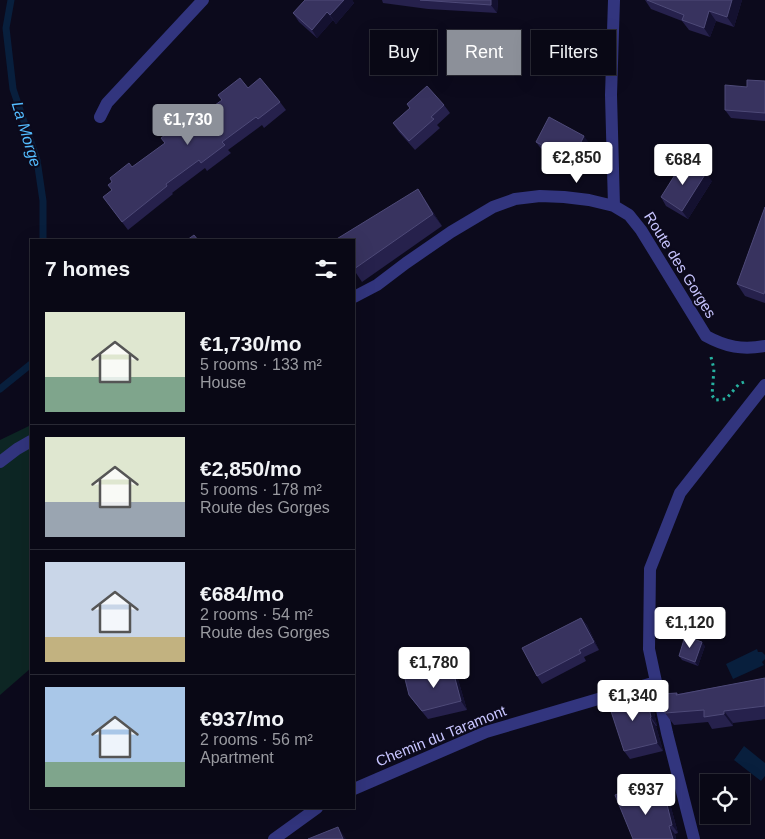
<!DOCTYPE html>
<meta charset="utf-8">
<style>
:root{--surface:#090815;--page:#12111e;--text:#f1f3f6;--muted:#999aa0;--line:#292934;--accent:#8c9099}
body{margin:0;font-family:Helvetica,sans-serif;background:var(--page);color:var(--text);height:100vh;display:flex;flex-direction:column;font-size:19px;white-space:nowrap}
*{box-sizing:border-box;margin:0}
p{font-size:16px;color:var(--muted)}
.icon{flex:none;width:28px;height:28px;fill:none;stroke:currentColor;stroke-width:2;stroke-linecap:round;stroke-linejoin:round}
.map{position:relative;flex:1;overflow:hidden}
.sheet{position:absolute;left:30px;top:239px;width:325px;height:570px;display:flex;flex-direction:column;background:var(--surface);border-radius:0px;box-shadow:0 5px 20px #0002,0 0 0 1px var(--line)}
.sheet>*{flex:none}
.top-card{position:absolute;left:370px;top:30px;width:320px;height:45px;display:flex;gap:10px}
.controls{position:absolute;left:700px;top:774px;display:grid;gap:10px}
.controls a{display:grid;place-items:center;width:50px;height:50px;border-radius:0px;background:var(--surface);box-shadow:0 5px 20px #0002,0 0 0 1px var(--line);font-size:25px}
.price{position:absolute;translate:-50% -42px;padding:0 11px;border-radius:5px;background:#fff;color:#222;font-size:16px;line-height:32px;filter:drop-shadow(0 1px 2px #0008)}
.price::after{content:'';position:absolute;left:50%;top:30px;width:15px;height:11px;margin-left:-8px;background:inherit;clip-path:polygon(0 0,100% 0,50% 100%)}
.price.selected{background:var(--accent);color:#fff}
ul{padding:0;list-style:none}
li{display:flex;align-items:center;gap:15px;height:125px;padding:0 15px}
li+li{border-top:1px solid var(--line)}
li span{display:grid;place-items:center;flex:none;width:140px;height:100px;border-radius:0px;color:#555}
li>.icon{margin-inline-start:auto}
span .icon{width:60px;height:60px;fill:#fffc;stroke-width:1}
li b{font-size:21px}
h2{display:flex;justify-content:space-between;align-items:center;height:60px;padding:0 15px;font-size:21px}
.chip{padding:0 18px;border-radius:0px;background:var(--surface);box-shadow:0 5px 20px #0002,0 0 0 1px var(--line);font-size:18px;line-height:45px}
.chip.selected{background:var(--accent);color:#fff}
.map>svg:first-child{display:block}
.green{fill:#0d2624}
.water{fill:#081f3d}
.lines{fill:none;stroke-linecap:round;stroke-linejoin:round}
.stream{stroke:#081f3d;stroke-width:7}
.path{stroke:#26b2a0;stroke-width:3;stroke-dasharray:2.5 4;stroke-linecap:butt}
.street{stroke:#32357e;stroke-width:12}
.wall{fill:#26214c}
.shaded-wall{fill:#141130}
.building{fill:#38335f;stroke:#4e4a78}
.labels{text-anchor:middle;stroke-width:4;stroke-linejoin:round;paint-order:stroke}
.street-label{font-size:15px;fill:#c8c5ff;stroke:#0c0a1c}
.water-label{font-size:16px;font-style:italic;fill:#53bcff;stroke:#0c0a1c}
</style>
<div class="map">
<svg width="765" height="839" viewBox="0 0 765 839">
<rect width="100%" height="100%" fill="#0c0a1c"/>
<path class="green" d="M31,425v243l-31,27v-255z"/>
<path class="water" d="M757,649l1,3h4l3,3v4l-3,3 2,3 -31,14 -7,-15z
M744,746l21,17v13l-4,5 -27,-21z"/>
<g class="lines">
<path class="stream" d="M11,0l-5,28 7,61 24,71 6,41v39
M0,389l31,-25"/>
<path class="path" d="M711,357l3,12 -2,26 3,5 11,-1 13,-15 5,-2"/>
<path class="street" d="M614,0l-3,95 3,111
M100,117l7,-14 96,-103
M354,297l23,-12 29,-22 45,-31 42,-25 22,-8 25,-3 24,1 25,3 25,6 15,9 12,15 65,106c20,11 36,14 59,10
M0,462l17,-13 14,-8
M354,789l132,-57 170,-50
M274,839l43,-31
M694,839l-27,-106 -18,-84 1,-80 30,-76 85,-108"/>
</g>
<path class="wall" d="M305,0h47l2,3 -18,21 -3,-4 -16,18 -18,-16 -6,-9z
M382,0h116l-1,13 -69,-4 -45,-6z
M645,0h97l-8,27 -18,-6 -6,16 -21,-7 -7,-9 -31,-12z
M765,81v40l-34,-3 -6,-8 22,-23z
M248,88l32,14 6,8 -22,18 -2,-3 -34,25 3,3 -24,18 -2,-3 -33,25 1,1 -45,36 -25,-33 9,-7 20,-23 33,-23 24,-20z
M407,104l37,1 6,8 -13,12 3,3 -25,22 -16,-18 -6,-9 17,-15z
M536,142l54,2 -12,25 -36,-19z
M712,181l-24,38 -22,-13 -5,-9z
M418,189l24,37 -80,56 -8,-12v-30z
M765,207v96l-20,-7 -8,-12z
M581,618l6,7 12,25 -15,7 2,4 -44,23 -5,-8z
M705,646l-7,20 -16,-6 -3,-4z
M452,667l5,9 10,34 -39,9 -13,-16 -6,-8z
M765,678v41l-32,4v3l-21,3 -4,-7 -34,3 -9,-12 12,-20 1,1z
M642,693l11,14 4,19h-1l7,25 -33,8 -6,-8z
M664,792l5,8 9,33 -3,1 1,5h-43l7,-44 3,7z"/>
<path class="shaded-wall" d="M344,0h8l2,3 -18,21 -6,-9z
M491,0h7l-1,13 -6,-8z
M732,0h10l-8,27 -7,-10z
M709,11l7,10 -6,16 -6,-9z
M327,12l6,8 -16,18 -5,-8z
M584,136l6,8 -12,25 -6,-9z
M706,173l6,8 -24,38 -6,-8z
M418,189l8,12 16,25 -9,-12z
M581,618l6,7 12,25 -5,-8z
M702,642l3,4 -7,20 -3,-4z
M452,667l5,9 10,34 -6,-9z
M642,693l11,14 4,19 -6,-9z
M724,711l9,12v3l-9,-12z
M650,718l6,8 7,25 -6,-8z
M634,787l6,8 6,17 -6,-8z
M664,792l5,8 9,33 -6,-8z
M669,826l6,8 1,5h-3z
M338,827l8,12h-3z"/>
<path class="building" d="M305,0h39l-14,15 -3,-3 -15,18 -19,-17z
M420,0h71v5z
M647,0h85l-5,17 -18,-6 -5,17 -22,-8 2,-5z
M240,78l8,10 12,-10 20,24 -22,17 -2,-2 -34,25 3,3 -24,18 -2,-3 -33,24 1,2 -45,36 -19,-25 9,-7 -4,-5 4,-3 -2,-4 19,-15 3,4 33,-24 -4,-5 4,-3 -2,-3 18,-14 3,4 2,-2 3,4 33,-24 -4,-5z
M747,80l18,1v32l-40,-3v-25l22,2z
M427,86l17,19 -13,12 3,2 -25,22 -16,-18 17,-15 -3,-4z
M549,117l35,19 -12,24 -36,-18z
M689,162l17,11 -24,38 -21,-14 17,-27 4,3z
M418,189l15,25 -79,55v-29h-19z
M765,207v83l-1,4 -27,-10z
M194,235l4,5h-11z
M581,618l13,24 -15,8 2,3 -44,23 -15,-28z
M685,636l17,6 -7,20 -16,-6z
M452,667l9,34 -39,10 -13,-16 -4,-16z
M765,678v28l-41,5v3l-20,3v-7l-39,3 -4,-19 16,-1 -1,2z
M642,693l2,5h3l4,19 -1,1 7,25 -33,8 -16,-49z
M634,787l6,17 24,-12 8,33 -3,1 4,13h-40l-18,-44z
M338,827l5,12h-35z"/>
<g class="labels">
<g class="street-label">
<text transform="translate(680 265) rotate(58)" y="5">Route des Gorges</text>
<text transform="translate(441 736) rotate(-22)" y="5">Chemin du Taramont</text>
</g>
<g class="water-label">
<text transform="translate(27 134) rotate(73)" y="6">La Morge</text>
</g>
</g>
</svg>
<div class="controls">
<a><svg class="icon" aria-label="locate" viewBox="0 0 24 24"><circle cx="12" cy="12" r="6"/><path d="M12 2v4M12 18v4M2 12h4M18 12h4"/></svg></a>
</div>
<b class="price selected" style="left:188px;top:146px">€1,730</b>
<b class="price" style="left:577px;top:184px">€2,850</b>
<b class="price" style="left:683px;top:186px">€684</b>
<b class="price" style="left:690px;top:649px">€1,120</b>
<b class="price" style="left:434px;top:689px">€1,780</b>
<b class="price" style="left:633px;top:722px">€1,340</b>
<b class="price" style="left:646px;top:816px">€937</b>
<div class="top-card">
<a class="chip">Buy</a>
<a class="chip selected">Rent</a>
<a class="chip">Filters</a>
</div>
<section class="sheet">
<h2>7 homes<svg class="icon" aria-label="filters" viewBox="0 0 24 24"><path d="M4 7h16M4 17h16"/><circle cx="9" cy="7" r="2"/><circle cx="15" cy="17" r="2"/></svg></h2>
<ul>
<li><span style="background:linear-gradient(#dfe7d0 65%,#7fa58c 0)"><svg class="icon" aria-label="home" viewBox="0 0 24 24"><path d="M3 11l9-7 9 7M6 9v11h12V9"/></svg></span><div><b>€1,730/mo</b><p>5 rooms · 133 m²</p><p>House</p></div></li>
<li><span style="background:linear-gradient(#dfe7d0 65%,#9aa5b1 0)"><svg class="icon" aria-label="home" viewBox="0 0 24 24"><path d="M3 11l9-7 9 7M6 9v11h12V9"/></svg></span><div><b>€2,850/mo</b><p>5 rooms · 178 m²</p><p>Route des Gorges</p></div></li>
<li><span style="background:linear-gradient(#c9d6e8 75%,#c2b280 0)"><svg class="icon" aria-label="home" viewBox="0 0 24 24"><path d="M3 11l9-7 9 7M6 9v11h12V9"/></svg></span><div><b>€684/mo</b><p>2 rooms · 54 m²</p><p>Route des Gorges</p></div></li>
<li><span style="background:linear-gradient(#a9c7e8 75%,#7fa58c 0)"><svg class="icon" aria-label="home" viewBox="0 0 24 24"><path d="M3 11l9-7 9 7M6 9v11h12V9"/></svg></span><div><b>€937/mo</b><p>2 rooms · 56 m²</p><p>Apartment</p></div></li>
</ul>
</section>
</div>
